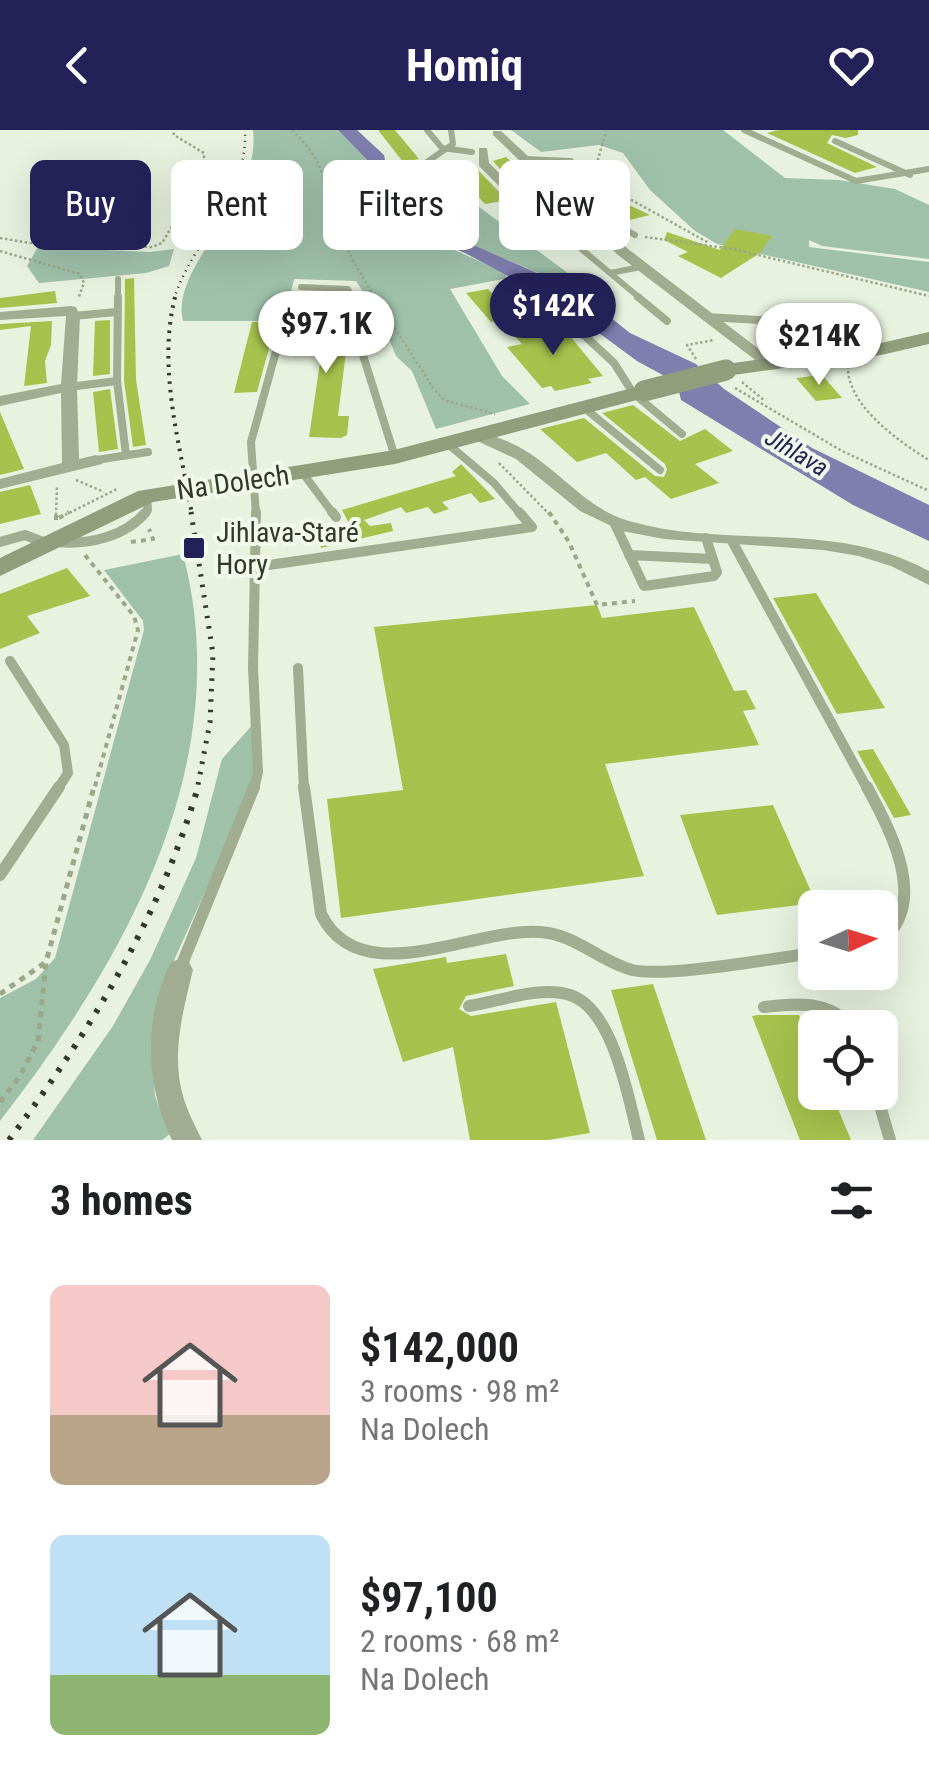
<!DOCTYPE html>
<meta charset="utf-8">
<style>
:root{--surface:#fff;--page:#f2f2f2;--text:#202124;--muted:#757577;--accent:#242058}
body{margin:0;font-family:"Roboto Condensed",sans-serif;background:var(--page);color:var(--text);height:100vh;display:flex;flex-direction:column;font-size:38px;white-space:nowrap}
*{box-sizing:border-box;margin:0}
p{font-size:32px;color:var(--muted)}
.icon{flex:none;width:55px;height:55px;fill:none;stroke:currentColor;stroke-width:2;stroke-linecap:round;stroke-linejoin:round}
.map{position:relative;height:1010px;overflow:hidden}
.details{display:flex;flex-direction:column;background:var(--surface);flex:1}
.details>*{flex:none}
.guide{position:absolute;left:30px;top:30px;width:870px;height:90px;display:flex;gap:20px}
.needle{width:65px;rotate:86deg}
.tools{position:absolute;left:798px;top:760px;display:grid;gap:20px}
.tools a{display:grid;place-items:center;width:100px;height:100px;border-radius:15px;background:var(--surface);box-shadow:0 10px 40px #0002;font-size:50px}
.price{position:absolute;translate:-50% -85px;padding:0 22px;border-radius:35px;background:#fff;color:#222;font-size:32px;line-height:65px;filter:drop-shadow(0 2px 5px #0008)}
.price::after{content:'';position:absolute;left:50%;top:60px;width:30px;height:22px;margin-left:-15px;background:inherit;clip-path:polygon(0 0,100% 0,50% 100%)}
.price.selected{background:var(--accent);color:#fff}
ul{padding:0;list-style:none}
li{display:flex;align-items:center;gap:30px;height:250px;padding:0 50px}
li span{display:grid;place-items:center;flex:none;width:280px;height:200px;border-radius:15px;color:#555}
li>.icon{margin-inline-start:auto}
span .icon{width:120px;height:120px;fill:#fffc;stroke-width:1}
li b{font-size:42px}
h2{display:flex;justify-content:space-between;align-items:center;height:120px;padding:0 50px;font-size:42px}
.tag{padding:0 35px;border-radius:15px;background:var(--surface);box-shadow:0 10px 40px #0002;font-size:35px;line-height:90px}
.tag.selected{background:var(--accent);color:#fff}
header{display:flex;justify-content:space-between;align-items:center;height:130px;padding:0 50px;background:var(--accent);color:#fff;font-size:45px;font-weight:700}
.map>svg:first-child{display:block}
.green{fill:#9fc1aa}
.water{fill:#807eae}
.building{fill:#a6c24d}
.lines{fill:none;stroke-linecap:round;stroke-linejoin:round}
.path-far2{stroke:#9aa788;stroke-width:2.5;stroke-dasharray:2.5 2.5;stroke-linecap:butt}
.path-far1{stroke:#9aa788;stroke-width:4;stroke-dasharray:5 5;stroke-linecap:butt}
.path{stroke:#9aa788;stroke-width:5;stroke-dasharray:6 6;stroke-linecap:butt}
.service-far3{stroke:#a1ad91;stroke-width:6}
.service-far2{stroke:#a1ad91;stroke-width:8}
.service-far1{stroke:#a1ad91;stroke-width:10}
.service{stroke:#a1ad91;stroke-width:12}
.minor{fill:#a1ad91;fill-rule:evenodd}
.secondary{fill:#919e7c;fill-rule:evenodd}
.rail-far3{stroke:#33382a;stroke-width:2.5;stroke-dasharray:1 5;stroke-linecap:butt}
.rail-far2{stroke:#33382a;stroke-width:4;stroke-dasharray:2.5 6;stroke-linecap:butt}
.rail-far1{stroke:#33382a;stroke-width:5;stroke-dasharray:2.5 8;stroke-linecap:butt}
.rail{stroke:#33382a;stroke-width:6;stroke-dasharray:4 10;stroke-linecap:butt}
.secondary-bridge{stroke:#919e7c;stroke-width:21}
.poi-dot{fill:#242058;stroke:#f2faeb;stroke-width:4}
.labels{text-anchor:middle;stroke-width:8;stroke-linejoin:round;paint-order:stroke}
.far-water-label{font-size:25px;font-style:italic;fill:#242058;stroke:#f2faeb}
.street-label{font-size:28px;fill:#33382a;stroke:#f2faeb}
.poi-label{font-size:28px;fill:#33382a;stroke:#f2faeb;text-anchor:start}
</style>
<header><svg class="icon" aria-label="back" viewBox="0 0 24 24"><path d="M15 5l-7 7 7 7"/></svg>Homiq<svg class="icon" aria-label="heart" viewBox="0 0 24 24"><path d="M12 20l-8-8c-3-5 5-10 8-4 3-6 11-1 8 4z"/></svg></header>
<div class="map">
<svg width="929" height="1010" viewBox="0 0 929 1010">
<rect width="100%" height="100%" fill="#e8f2df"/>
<path class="green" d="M253,0h85l34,35 -1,34 21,23 116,52 -4,5 -54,10 52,87 28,28 -94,25 -24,-58 -16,-15 -15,-36 -25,-39 -62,-2 -10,42h-101c-14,-55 79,-118 70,-191z
M511,0h212l62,48 54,2 56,9 34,16v54l-107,-13 -13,-6v7l120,15v30l-212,-48 -22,-13 -45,-41 -27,-37 -24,-8 -58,7z
M401,48l67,3 10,25 107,80 -18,-1 -146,-61 -9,-10 -17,-7 -3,-22z
M38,117l112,5 24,-3 -5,17 -23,7 -107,10 -12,-17z
M183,424c55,210 -59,407 -183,567v-123l36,-19 19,-21 89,-328 -1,-9 -39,-51z
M257,590l3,50 -89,197 -18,103 2,26 15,38 -8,6h-129l80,-114 37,-66 46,-102 26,-99z"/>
<path class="water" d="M338,0h19l27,25 11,52 5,6 176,77 54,43 66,31 28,25 88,59 117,57v36l-76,-36 -172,-105 -3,-13 -8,-8 -33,-18 -80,-59 -92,-49 -73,-31 -21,-23 1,-34z"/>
<path class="building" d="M378,0h17l24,29 -16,3z
M778,0h80v5l-12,3 -14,-3 -5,8 50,24 -22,6 -88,-40z
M506,27l17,15 17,16 -21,3 -26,-30z
M604,32l16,1 -3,18h13v11l-24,2 44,21 -25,6 -17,-10 -30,-30h20z
M467,39h10l27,28 11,2 -30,5 -14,-15h-6z
M735,99l37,7 -12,17 -39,25 -43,-22 10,-4 -24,-12 3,-8 53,18z
M134,148l2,102 10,65 -13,2 -9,-66 1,-102z
M488,159l27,29 -24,4 -25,-29z
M55,161l2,12 -57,5v-10z
M832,174l40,29 -1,8 -25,3 -17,-10 6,-1 -16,-16 -17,-8z
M110,190v54l-17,2 2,-55z
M327,190h23l-12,96h11l-2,19 -6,3 -32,-1 13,-88h-38l6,-19h36z
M52,191l-1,24 -6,16 2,22 -23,3 7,-60 -31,4v-6z
M252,192h21l-2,8h3l-17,62 -23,1z
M549,194l20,11 34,41 -15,3 4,4 -37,8 -4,-5 -9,2 -35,-41 15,-3 -11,-12z
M822,245l20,23 -26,3 -20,-23z
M110,259l8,60 -19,3 -6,-60z
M633,275l47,36 25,-12 28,22 -38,13 24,19 -48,16 -26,-22 -9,3 -30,-27 -29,9 -37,-33 44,-11 71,58 9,1 3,-7 -2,-6 -63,-51z
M0,282l24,57 -24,6z
M461,334l34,35 -15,4 -9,-10 -29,9 7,7 -15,5 -6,-7 -22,6 -5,-6 -37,13 6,6 21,-3 2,8 -72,17 -3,-14 34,-5 -10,-19 114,-34 -4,-4z
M30,355l11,29 -41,10v-32z
M67,438l23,28 -63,20 13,17 -40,16v-55z
M816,463l38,63 31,52 -48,6 -64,-116z
M597,475l5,13 92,-11 40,84 12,-1 10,19 -13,2 16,34 -154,19 39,112 -303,42 -14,-119 76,-9 -29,-163z
M873,619l38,66 -17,3 -37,-67z
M773,675l43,98 -99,12 -37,-100z
M506,824l8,32 -48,10 -7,13 12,7 85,-14 34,131 -42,7h-78l-17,-93 -50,15 -30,-93 73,-12 1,6z
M653,854l53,156h-49l-46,-150z
M758,885h41l16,39v38h16l20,48h-51l-48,-124z"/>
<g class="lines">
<path class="path-far2" d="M292,0c41,39 29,61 48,104 24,52 63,105 93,154l11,12 51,14
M592,61l36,7 81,45
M592,70l3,-30 11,-39
M645,107l88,12 196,47
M0,108l30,5 122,4 10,-4 42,-70v-20l-30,-18 -1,-5
M0,121l80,23 4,9 -6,16
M696,229l-9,-14 27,-5
M848,236c-2,38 51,76 81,94
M742,252l23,19
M735,258l107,63 87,40
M499,333l51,52
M76,350l28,12
M56,385l1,-30
M65,385l52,-26"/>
<path class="path-far1" d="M549,382l20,30 28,63 38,-4
M59,388l10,-6
M56,390v-8
M131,412l22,-3 -4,-10
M85,425l49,61 4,14 -44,160"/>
<path class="path" d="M0,864l46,-32
M0,972l20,-26 18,-35 8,-79 48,-175"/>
<path class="service-far3" d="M427,0l15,18 30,4
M744,0l112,51 73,-12
M835,11l75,34
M523,29l48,2 -9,35
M418,38l35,-24 -2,-14
M579,82l10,-2 46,25
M542,86l99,83
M610,143l31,-6
M301,157l47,2 5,10
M501,159l19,10
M118,169v-20"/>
<path class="service-far2" d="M118,167l-1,84 9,74
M352,167l6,14
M515,167l70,39 29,27 19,30 49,41
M638,167l29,24
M301,182l57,-1 -2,22 39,124
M73,186l43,-4
M706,187l108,6
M69,257l48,-6
M582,276l78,64
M448,314l46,39 27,32
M96,330l52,-8
M302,342l32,43
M144,385l4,-5 -1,-14
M256,385l-5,-73 32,-116"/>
<path class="service-far1" d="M332,382l4,5
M614,392l30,64 70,-10 3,-4 -11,-34
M732,411l136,249
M0,412l25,-7 26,10
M57,412c31,3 68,-5 89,-30
M629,425l84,4
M269,435l263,-38 -13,-15
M10,531l54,84 4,28 -11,17
M298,538l6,122
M254,660l4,-18 -5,-104 3,-156"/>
<path class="service" d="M304,657l17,127c39,80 153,13 219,18 35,2 59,29 92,38 34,8 142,-12 183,-17
M867,657c26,48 62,117 13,155
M0,745l59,-88
M180,839l74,-182
M469,876c29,-4 72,-21 101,-11 44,14 59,106 69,145
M764,877c35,-4 64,-7 90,21
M876,962l14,48"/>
<path class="minor" d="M493,1h8l127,118 145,111v6h-10l-145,-111 -125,-120z
M479,18h8l2,15 26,25v6h-8l-28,-28z
M71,176l5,1 4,9 -3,71 2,72 17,-4 8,5 -2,4 -102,25v-10l62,-16 -1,-70 -61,13v-10l61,-12 5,-68 -66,4v-8z
M479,301c19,6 40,14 56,26 31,22 56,53 94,64 100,29 203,-2 300,50v14l-38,-19 -32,-10 -36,-6 -159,-11 -42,-8 -42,-20 -64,-52 -43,-20 -2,-3z
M180,829l9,3 4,8c-10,41 -22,84 -10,126 4,15 12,29 19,44h-30c-27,-56 -29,-121 -1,-178z"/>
<path class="secondary" d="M929,202v12l-48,11 -155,21 -10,-6 10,-6 155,-21z
M644,255l11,6 -3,5 -257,68 -242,38 -153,74v-18l138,-67 256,-41z"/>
<path class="rail-far3" d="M174,169c19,-60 74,-102 71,-169"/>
<path class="rail-far2" d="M175,167c-18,72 5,146 17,218"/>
<path class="rail-far1" d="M191,382l22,142 -3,68 -13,68"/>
<path class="rail" d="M9,1010c82,-110 150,-221 189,-353"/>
<path class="secondary-bridge" d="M644,261l82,-21"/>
</g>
<rect class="poi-dot" x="182" y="406" width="24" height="24" rx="5"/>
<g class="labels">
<g class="far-water-label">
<text transform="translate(797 322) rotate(31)" y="9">Jihlava</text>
</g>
<g class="street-label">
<text transform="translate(233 352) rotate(-8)" y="10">Na Dolech</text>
</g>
<g class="poi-label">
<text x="216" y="412">Jihlava-Staré<tspan x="216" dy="32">Hory</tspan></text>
</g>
</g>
</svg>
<div class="tools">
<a><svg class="needle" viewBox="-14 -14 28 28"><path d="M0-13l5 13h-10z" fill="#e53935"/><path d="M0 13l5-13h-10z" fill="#757577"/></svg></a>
<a><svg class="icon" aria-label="locate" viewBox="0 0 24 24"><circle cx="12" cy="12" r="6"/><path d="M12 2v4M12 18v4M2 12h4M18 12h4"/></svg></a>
</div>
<b class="price selected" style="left:553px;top:228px">$142K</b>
<b class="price" style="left:326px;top:246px">$97.1K</b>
<b class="price" style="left:819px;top:258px">$214K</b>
<div class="guide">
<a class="tag selected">Buy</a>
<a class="tag">Rent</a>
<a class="tag">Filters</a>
<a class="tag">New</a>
</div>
</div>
<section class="details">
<h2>3 homes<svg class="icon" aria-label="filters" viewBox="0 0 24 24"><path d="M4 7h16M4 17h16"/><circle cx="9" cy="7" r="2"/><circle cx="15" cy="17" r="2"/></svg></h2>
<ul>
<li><span style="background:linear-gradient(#f6c9c9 65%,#b9a48a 0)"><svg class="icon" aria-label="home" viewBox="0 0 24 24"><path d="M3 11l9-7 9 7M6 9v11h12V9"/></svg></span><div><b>$142,000</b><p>3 rooms · 98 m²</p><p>Na Dolech</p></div></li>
<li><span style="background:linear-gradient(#bfe0f5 70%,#8fb573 0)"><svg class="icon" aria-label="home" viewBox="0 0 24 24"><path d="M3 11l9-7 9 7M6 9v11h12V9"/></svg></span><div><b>$97,100</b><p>2 rooms · 68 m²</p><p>Na Dolech</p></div></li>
</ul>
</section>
